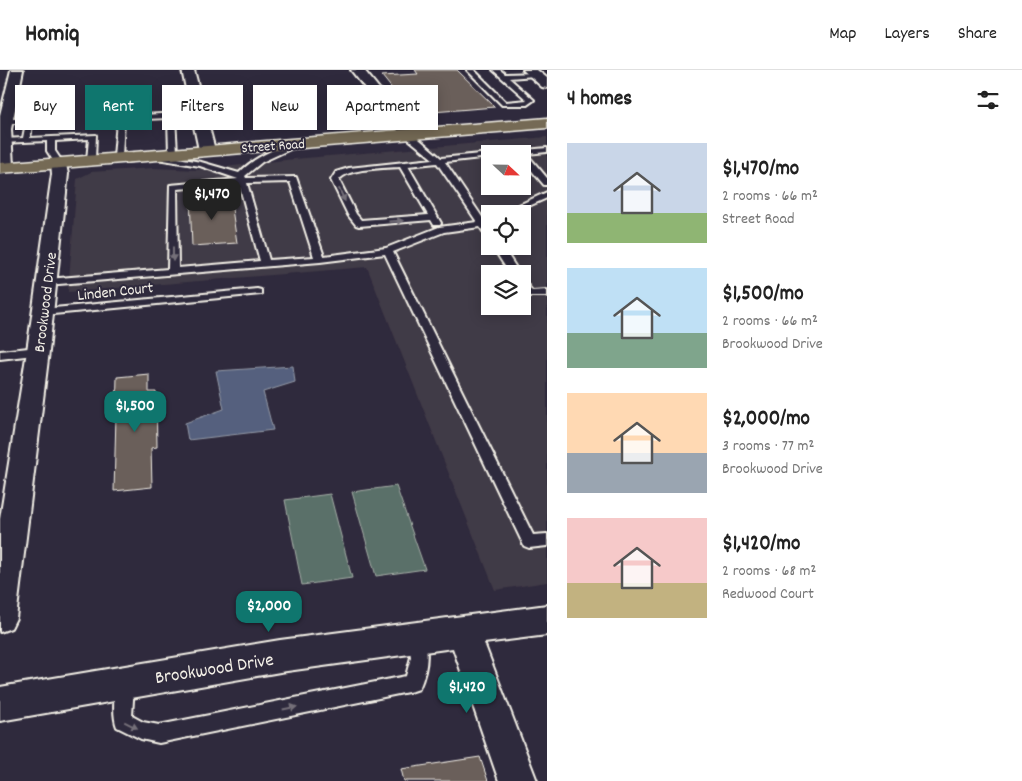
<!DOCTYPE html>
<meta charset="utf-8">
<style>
:root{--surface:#fff;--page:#f2f2f2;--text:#222;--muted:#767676;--line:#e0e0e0;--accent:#0f766e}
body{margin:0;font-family:Dekko,sans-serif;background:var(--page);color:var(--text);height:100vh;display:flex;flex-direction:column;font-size:19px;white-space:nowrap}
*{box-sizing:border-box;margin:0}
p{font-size:16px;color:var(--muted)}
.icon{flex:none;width:28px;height:28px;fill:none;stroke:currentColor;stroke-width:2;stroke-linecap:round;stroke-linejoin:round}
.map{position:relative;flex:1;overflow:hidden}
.sheet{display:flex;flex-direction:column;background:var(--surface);width:475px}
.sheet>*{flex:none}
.top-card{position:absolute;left:15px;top:15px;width:456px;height:45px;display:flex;gap:10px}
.needle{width:32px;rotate:112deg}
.tools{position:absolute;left:481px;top:75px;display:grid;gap:10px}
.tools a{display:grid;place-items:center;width:50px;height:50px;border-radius:0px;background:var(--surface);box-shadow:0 2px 12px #0003;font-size:25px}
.price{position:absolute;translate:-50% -42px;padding:0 11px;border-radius:10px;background:var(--accent);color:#fff;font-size:16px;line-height:32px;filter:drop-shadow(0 1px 2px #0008)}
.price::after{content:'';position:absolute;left:50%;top:30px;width:15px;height:11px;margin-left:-8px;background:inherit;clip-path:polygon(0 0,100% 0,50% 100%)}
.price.on{background:#222;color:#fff}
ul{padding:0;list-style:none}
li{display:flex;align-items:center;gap:15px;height:125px;padding:0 20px}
li span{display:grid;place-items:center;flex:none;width:140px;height:100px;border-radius:0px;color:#555}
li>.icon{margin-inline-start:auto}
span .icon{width:60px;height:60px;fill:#fffc;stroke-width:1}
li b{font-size:21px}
h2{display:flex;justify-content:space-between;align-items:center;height:60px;padding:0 20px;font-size:21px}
.pill{padding:0 18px;border-radius:0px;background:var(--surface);box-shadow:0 2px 12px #0003;font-size:18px;line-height:45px}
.pill.on{background:var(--accent);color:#fff}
header{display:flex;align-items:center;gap:30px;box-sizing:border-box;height:70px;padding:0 25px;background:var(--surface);border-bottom:1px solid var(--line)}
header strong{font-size:24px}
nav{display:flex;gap:28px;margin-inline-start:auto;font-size:18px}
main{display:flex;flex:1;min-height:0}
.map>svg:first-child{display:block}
.built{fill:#413a46;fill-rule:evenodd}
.green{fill:#5a6f69;stroke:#a7b0a8}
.water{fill:#55617e;stroke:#959ba8}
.building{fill:#6b5f5a;stroke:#f4f1e8}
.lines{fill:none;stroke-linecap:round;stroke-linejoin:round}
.service-casing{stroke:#f4f1e8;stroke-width:4}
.minor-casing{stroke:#f4f1e8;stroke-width:4}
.primary-casing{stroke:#f4f1e8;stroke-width:3}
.service{fill:#2f2a3d;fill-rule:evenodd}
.minor{fill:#2f2a3d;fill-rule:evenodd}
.primary{fill:#746b55;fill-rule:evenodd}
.oneway{fill:#747079}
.labels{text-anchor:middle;stroke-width:4;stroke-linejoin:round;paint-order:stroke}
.far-street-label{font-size:14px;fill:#f4f1e8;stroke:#2f2a3d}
.street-label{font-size:16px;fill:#f4f1e8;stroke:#2f2a3d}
.near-street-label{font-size:19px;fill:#f4f1e8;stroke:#2f2a3d}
</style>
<header>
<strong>Homiq</strong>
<nav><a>Map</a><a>Layers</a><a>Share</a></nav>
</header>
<main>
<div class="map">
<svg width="547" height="711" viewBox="0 0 547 711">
<rect width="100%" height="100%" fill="#2f2a3d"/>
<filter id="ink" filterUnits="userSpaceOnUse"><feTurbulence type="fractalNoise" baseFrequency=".02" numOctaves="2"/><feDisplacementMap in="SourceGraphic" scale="10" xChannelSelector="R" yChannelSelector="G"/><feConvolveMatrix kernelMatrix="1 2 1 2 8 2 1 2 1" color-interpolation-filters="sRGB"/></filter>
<g filter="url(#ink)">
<path class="built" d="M547,67v445l-52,8 -128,-323 -299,25 9,-113 14,-7 63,-4 43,2 97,-11zM490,84h32v32h-32zM490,144h32v32h-32zM490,204h32v32h-32z"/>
<path class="green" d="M396,416l29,83 -49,7 -24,-84z
M330,424l22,84 -50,7 -17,-85z"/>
<path class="water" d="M293,296l2,16 -32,10 10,38 -85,10 -3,-17 39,-14 -8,-38z"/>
<path class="building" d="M415,0h42l38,37 -75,6 -11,-3 -27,-34 36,-2z
M230,125l7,48 -45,3 -2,-49z
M149,304v18h7l1,55 -6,1 1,39 -38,4 3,-114z
M480,687l8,24h-84l-3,-12z"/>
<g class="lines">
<defs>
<path id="service" d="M467,0h7l32,32 21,-2 -34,-30h7l5,4 32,-1v2l-2,1 -26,2 25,22 -7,5h-25z
M58,21l-4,16 -3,2 -3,-2 4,-13 -41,2 -3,-2 3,-2z
M122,25l3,2 -1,19 74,-4 4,2 -4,2 -23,1 2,36 -4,2 -4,-2 -1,-35 -44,2 -2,37 -4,2 -4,-2 5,-60z
M0,49h33l-3,19 66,-3 -1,25 -4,2 -4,-2 2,-21 -34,2v10l8,12 -4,2h-3l-9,-14v-10l-46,2 -1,-2 4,-2 19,-1 3,-15h-26z
M406,63h6l29,25 49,-5 3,1h-3v3l-45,5 39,58 6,-3v7l-2,1 2,3v10l-3,-1 -7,-10 -36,5 -51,20 140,283 14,-1v12l-18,2 -5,-2 -139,-292 -65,8 -273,23 -5,-3 5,-3 121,-10 2,-84 68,-6 -38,-13 -49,-8v-4h3l47,8 38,11c15,-16 35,-23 54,-32h6v4l-37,17 -17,14 1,2 50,-1 28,79 62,-8 53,-21 38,-5 -40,-59 -29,3 33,57 -1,2h-6l-3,-5 -72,6 -3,-1 -8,-10 -17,-35 5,-8 13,-4 84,-9 -27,-22zM400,97l28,48 -67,5 -5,-6 -17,-34c8,-12 47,-12 61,-13zM290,112l24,75 -45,3 -22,-77zM239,114l21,77 -82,7 -1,-79z
M547,78v4l-20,2 20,24v7h-3l-22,-26v-5h-22l4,-2z
M547,122v6l-36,16h-12z
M492,176h10l18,28h-10z
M522,212l4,1 6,8 15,-1v6h-22l-3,-4z
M257,219l4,1v4l-218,21 -5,-3 5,-3z
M38,277l4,1 2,3 -2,3 -42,5v-8z
M416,559l6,3c8,18 5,39 -3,57l-6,2 -254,52 -18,-4 -24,-12c-5,-12 -3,-37 2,-49l6,-2 6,2 3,6 -2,32 11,6 16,3 247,-49 5,-19 -3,-20 2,-5z"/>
<path id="minor" d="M11,0h12l-12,59 2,38 -2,3 -11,1v-56z
M182,0h12l21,80 -3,3h-10l-3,-3z
M351,0h13l50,62 2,3 -2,3h-10z
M523,0h14l10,8v10l-5,-1z
M59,88l6,2 3,14 -19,177 -33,267 -5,10 -11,4v-113l27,-168 25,-177 -1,-11 2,-3z
M547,535v30l-63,8 53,138h-38l-46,-133 -173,24 -280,49v-34l280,-47z"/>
<path id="primary" d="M547,48v10l-547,45v-10z"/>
</defs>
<use href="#service" class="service-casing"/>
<use href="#minor" class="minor-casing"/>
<use href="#primary" class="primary-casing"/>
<use href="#service" class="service"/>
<use href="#minor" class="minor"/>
<use href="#primary" class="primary"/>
</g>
<defs><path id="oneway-solid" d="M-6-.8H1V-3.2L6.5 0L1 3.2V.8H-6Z" transform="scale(1.25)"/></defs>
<g class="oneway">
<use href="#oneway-solid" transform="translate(342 125) rotate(65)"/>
<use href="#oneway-solid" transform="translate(396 151) rotate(-4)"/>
<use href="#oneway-solid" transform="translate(173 184) rotate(90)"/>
<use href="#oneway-solid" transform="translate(290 638) rotate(-11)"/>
<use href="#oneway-solid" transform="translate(131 655) rotate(26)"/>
</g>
</g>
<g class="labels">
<g class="far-street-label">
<text transform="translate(273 75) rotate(-4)" y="5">Street Road</text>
</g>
<g class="street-label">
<text transform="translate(115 220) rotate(-6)" y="6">Linden Court</text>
<text transform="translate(44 232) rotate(-83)" y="6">Brookwood Drive</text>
</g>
<g class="near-street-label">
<text transform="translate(214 597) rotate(-9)" y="7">Brookwood Drive</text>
</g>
</g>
</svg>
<div class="tools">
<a><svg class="needle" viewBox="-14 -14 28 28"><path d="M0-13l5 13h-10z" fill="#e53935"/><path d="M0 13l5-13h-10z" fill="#767676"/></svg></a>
<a><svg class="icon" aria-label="locate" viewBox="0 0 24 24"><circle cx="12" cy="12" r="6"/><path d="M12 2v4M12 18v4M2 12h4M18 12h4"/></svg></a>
<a><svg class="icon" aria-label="layers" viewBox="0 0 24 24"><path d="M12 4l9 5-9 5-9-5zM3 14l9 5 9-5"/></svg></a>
</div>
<b class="price on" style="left:212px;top:151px">$1,470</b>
<b class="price" style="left:135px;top:363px">$1,500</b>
<b class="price" style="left:269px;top:563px">$2,000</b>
<b class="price" style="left:467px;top:644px">$1,420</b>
<div class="top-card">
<a class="pill">Buy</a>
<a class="pill on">Rent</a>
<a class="pill">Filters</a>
<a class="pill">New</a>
<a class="pill">Apartment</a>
</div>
</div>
<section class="sheet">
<h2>4 homes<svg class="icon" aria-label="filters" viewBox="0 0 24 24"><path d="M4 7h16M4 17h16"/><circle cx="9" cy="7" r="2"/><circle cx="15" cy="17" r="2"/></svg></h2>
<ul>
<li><span style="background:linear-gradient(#c9d6e8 70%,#8fb573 0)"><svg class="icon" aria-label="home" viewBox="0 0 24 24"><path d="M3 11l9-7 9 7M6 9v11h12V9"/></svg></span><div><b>$1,470/mo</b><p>2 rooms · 66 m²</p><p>Street Road</p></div></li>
<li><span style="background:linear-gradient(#bfe0f5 65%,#7fa58c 0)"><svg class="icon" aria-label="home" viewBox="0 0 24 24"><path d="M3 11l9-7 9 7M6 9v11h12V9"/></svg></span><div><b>$1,500/mo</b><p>2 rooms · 66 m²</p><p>Brookwood Drive</p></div></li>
<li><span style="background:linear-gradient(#ffd9b3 60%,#9aa5b1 0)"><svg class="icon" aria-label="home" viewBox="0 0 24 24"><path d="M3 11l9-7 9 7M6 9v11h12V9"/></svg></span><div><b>$2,000/mo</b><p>3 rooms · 77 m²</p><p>Brookwood Drive</p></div></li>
<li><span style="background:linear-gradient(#f6c9c9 65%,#c2b280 0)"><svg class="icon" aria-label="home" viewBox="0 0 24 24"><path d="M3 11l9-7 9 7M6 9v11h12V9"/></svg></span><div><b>$1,420/mo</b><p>2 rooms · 68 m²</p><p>Redwood Court</p></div></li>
</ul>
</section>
</main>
